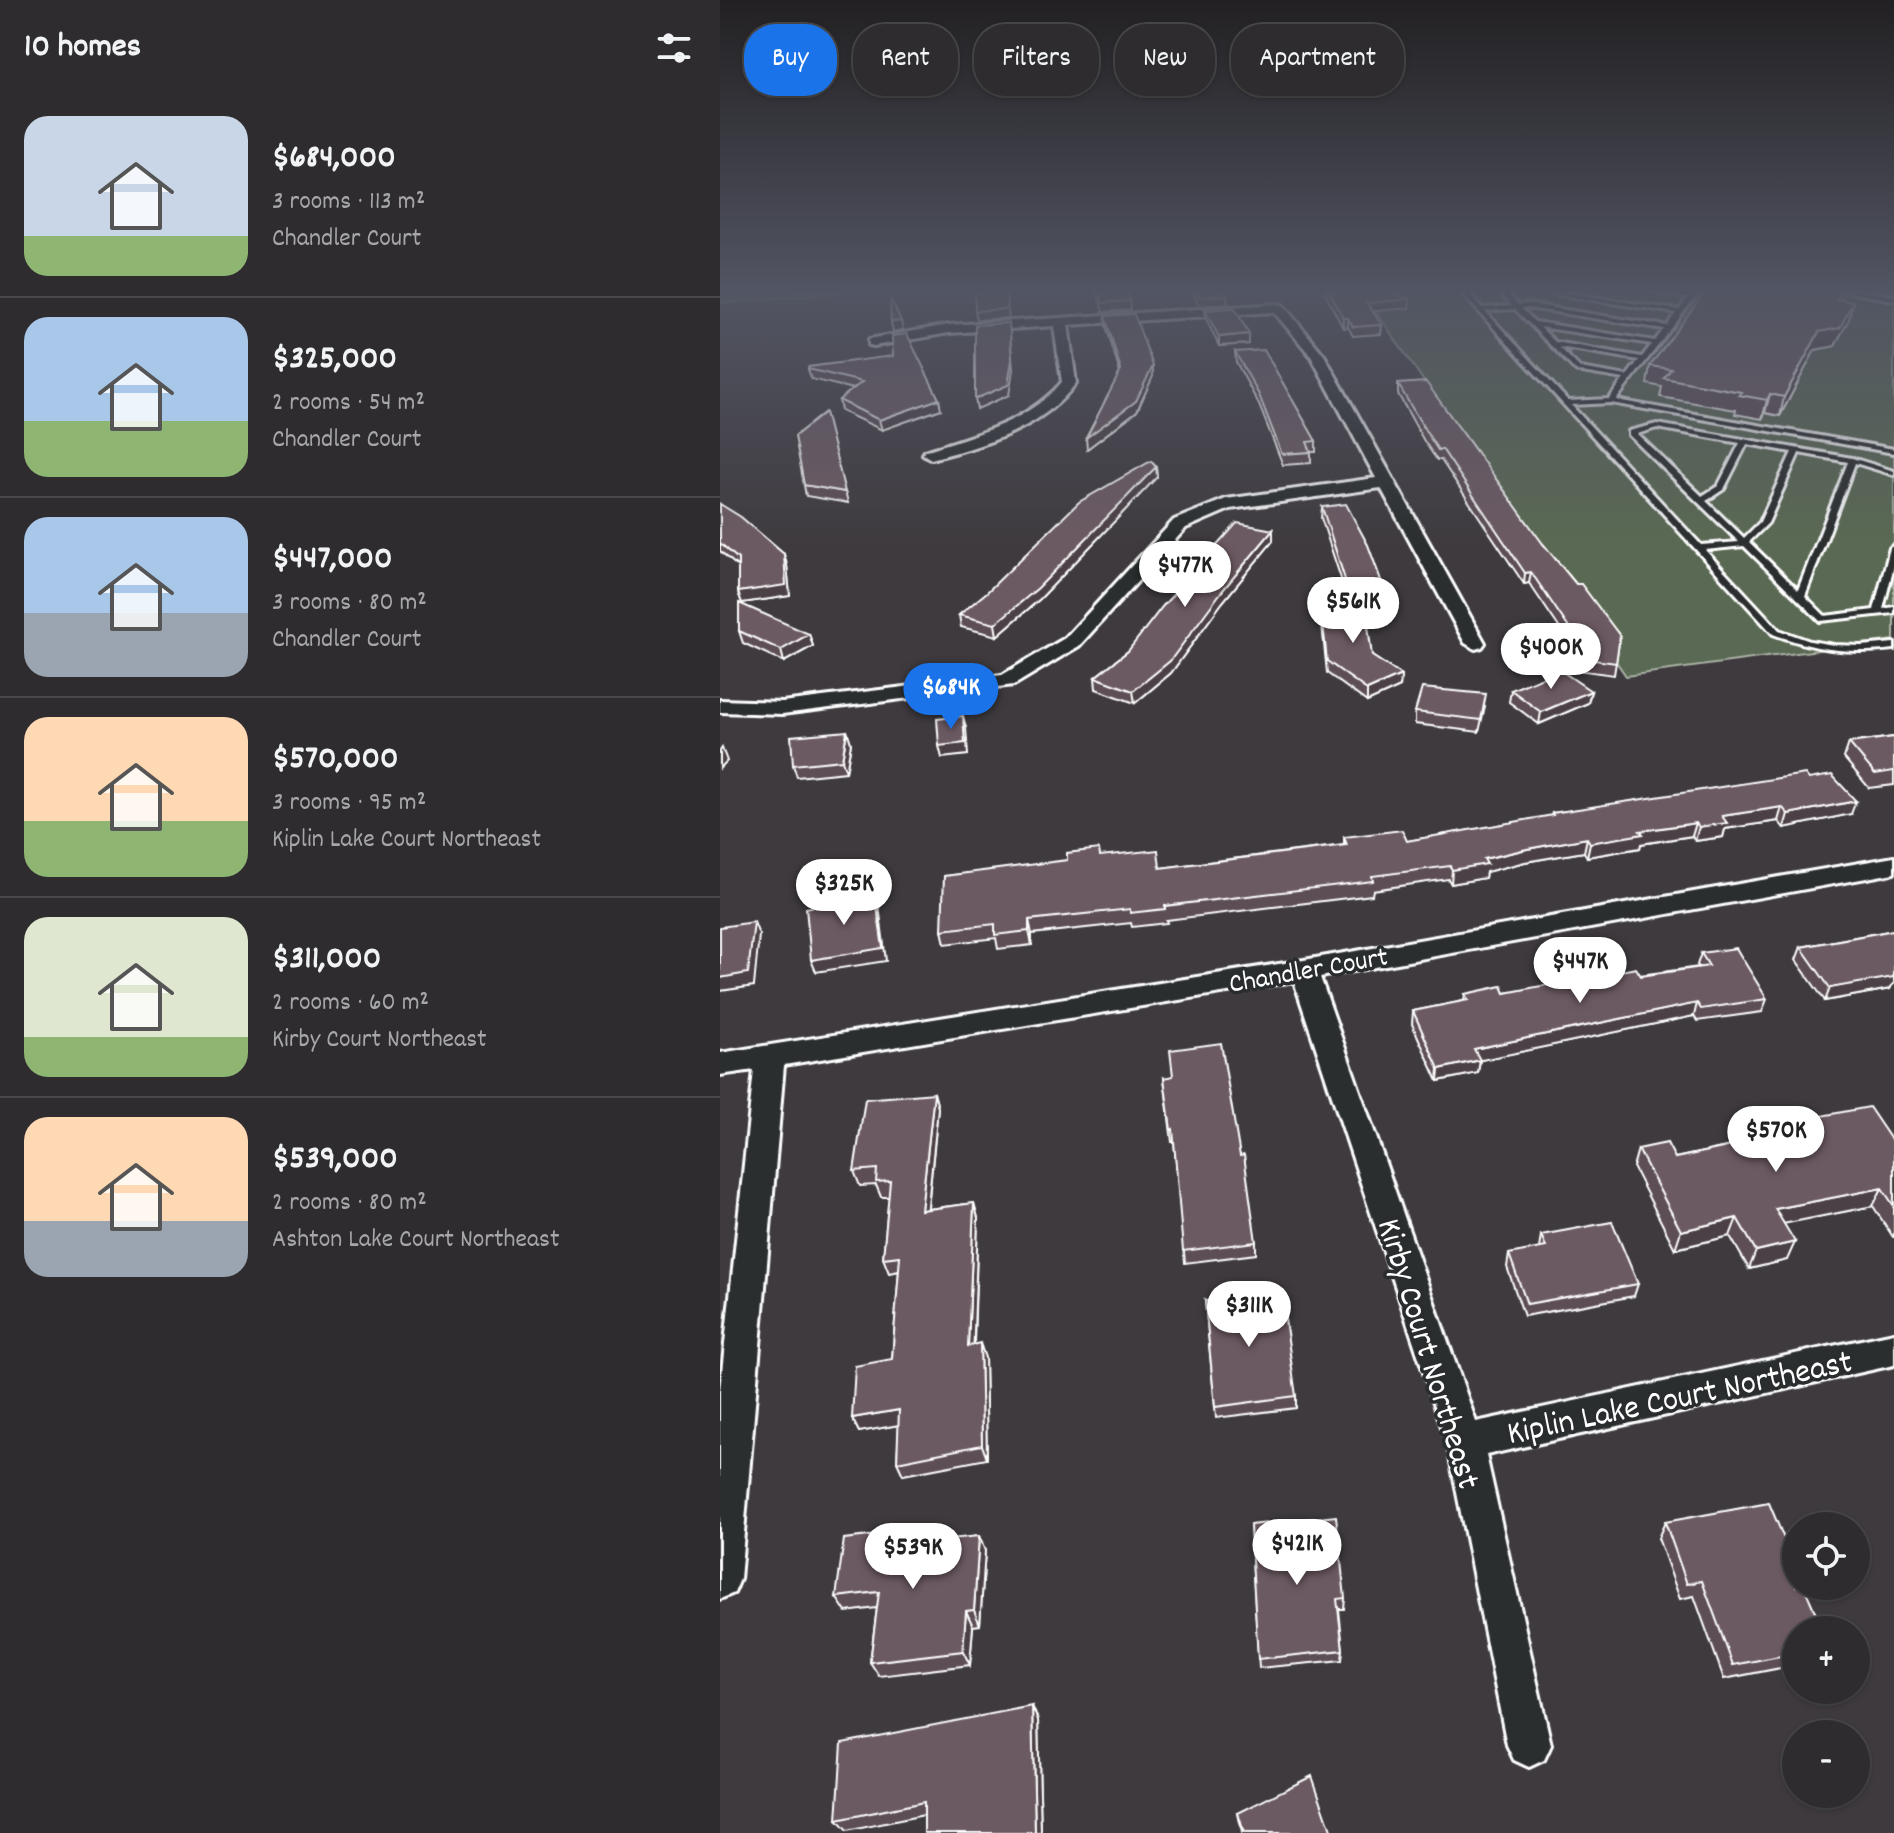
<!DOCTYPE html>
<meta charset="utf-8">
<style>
:root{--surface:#2e2c2e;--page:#3a383a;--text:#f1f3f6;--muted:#a7a7aa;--line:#49484a;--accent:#1a73e8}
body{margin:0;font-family:Dekko,sans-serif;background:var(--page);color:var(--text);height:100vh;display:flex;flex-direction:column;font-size:30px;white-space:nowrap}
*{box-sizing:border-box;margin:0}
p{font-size:26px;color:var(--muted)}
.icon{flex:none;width:44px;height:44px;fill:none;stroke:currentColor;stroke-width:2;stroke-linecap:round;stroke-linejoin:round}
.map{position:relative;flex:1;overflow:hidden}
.panel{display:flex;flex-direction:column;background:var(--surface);width:720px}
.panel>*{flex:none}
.banner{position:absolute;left:24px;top:24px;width:760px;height:72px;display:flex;gap:16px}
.tools{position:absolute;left:1062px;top:1512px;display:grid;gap:16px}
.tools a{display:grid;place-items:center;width:88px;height:88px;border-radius:50%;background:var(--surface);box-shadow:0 2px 6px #0004,0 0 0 2px var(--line);font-size:40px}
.price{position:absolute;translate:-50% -68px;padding:0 18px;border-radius:28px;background:#fff;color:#222;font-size:26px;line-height:52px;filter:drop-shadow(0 2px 4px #0008)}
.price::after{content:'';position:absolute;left:50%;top:48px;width:24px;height:18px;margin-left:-12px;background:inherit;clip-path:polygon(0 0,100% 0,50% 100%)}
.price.selected{background:var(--accent);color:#fff}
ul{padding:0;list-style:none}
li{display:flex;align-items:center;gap:24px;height:200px;padding:0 24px}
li+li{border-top:2px solid var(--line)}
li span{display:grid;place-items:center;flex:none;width:224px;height:160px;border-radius:24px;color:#555}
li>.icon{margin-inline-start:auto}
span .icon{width:96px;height:96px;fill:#fffc;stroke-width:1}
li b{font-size:34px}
h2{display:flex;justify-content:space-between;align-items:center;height:96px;padding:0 24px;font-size:34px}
.chip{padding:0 28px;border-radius:32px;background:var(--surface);box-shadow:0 2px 6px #0004,0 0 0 2px var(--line);font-size:28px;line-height:72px}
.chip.selected{background:var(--accent);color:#fff}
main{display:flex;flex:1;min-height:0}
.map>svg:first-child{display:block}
.green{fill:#5a6952;stroke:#acb4a8;stroke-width:2}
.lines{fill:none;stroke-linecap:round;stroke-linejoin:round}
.lane-casing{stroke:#fff;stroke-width:6}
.street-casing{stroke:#fff;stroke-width:6}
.lane{fill:#2a2d2e;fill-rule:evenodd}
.street{fill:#2a2d2e;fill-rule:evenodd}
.wall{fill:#5d4d54;stroke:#fff;stroke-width:2}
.shaded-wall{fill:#4c3f45;stroke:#fff;stroke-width:2}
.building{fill:#6c5a62;stroke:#fff;stroke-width:2}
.labels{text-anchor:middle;stroke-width:7;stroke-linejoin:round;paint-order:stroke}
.street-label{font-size:28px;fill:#fff;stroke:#2a2d2e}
.near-street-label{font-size:34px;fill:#fff;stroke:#2a2d2e}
</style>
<main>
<section class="panel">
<h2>10 homes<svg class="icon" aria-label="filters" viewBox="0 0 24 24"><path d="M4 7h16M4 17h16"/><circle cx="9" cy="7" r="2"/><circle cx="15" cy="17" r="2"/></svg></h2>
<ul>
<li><span style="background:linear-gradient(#c9d6e8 75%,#8fb573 0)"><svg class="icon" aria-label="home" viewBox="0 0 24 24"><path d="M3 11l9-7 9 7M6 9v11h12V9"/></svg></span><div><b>$684,000</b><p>3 rooms · 113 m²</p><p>Chandler Court</p></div></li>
<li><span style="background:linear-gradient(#a9c7e8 65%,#8fb573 0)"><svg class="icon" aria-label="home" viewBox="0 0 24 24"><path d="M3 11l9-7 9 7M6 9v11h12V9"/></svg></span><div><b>$325,000</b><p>2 rooms · 54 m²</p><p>Chandler Court</p></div></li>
<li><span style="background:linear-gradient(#a9c7e8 60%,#9aa5b1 0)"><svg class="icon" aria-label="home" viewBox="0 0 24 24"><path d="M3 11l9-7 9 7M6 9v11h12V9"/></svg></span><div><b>$447,000</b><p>3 rooms · 80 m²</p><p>Chandler Court</p></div></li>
<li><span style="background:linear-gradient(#ffd9b3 65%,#8fb573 0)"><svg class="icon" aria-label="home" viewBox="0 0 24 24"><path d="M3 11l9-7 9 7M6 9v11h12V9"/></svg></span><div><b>$570,000</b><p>3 rooms · 95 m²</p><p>Kiplin Lake Court Northeast</p></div></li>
<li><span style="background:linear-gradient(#dfe7d0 75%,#8fb573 0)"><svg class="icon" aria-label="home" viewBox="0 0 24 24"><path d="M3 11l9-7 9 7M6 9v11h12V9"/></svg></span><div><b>$311,000</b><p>2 rooms · 60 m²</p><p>Kirby Court Northeast</p></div></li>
<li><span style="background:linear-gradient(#ffd9b3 65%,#9aa5b1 0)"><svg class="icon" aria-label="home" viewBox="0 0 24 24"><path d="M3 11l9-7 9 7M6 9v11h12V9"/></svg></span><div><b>$539,000</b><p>2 rooms · 80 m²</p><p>Ashton Lake Court Northeast</p></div></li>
</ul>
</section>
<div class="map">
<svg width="1174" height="1833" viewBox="0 0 1174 1833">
<rect width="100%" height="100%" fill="#3e3a3e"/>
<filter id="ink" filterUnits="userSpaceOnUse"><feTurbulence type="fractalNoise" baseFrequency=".0125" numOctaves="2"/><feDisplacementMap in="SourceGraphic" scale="16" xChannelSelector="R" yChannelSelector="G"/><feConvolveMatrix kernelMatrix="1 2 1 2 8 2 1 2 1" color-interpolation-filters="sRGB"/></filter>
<g filter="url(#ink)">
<path class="green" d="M0,291h135l-135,12z
M642,291h532v349l-268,36z"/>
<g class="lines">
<defs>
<path id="lane" d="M740,291h7l15,17 30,-2 -14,-15h7l13,14 10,-1 139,22 9,-13 -141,-22h18l126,19 9,-12 -37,-7 40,4 3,-4h6l-84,109 278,49v4l-283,-50 -40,2 130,140 38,-3 -110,-107v-4l28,-7 195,34 42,13v4l-39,-12 -50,133 20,20 49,-6 16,-62 4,-3v20l-11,44 11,-2v6l-74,8 -76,-75 -39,4 74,80 31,11 24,4 27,1 33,-3v6c-46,5 -78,1 -121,-15zM801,308h7l136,21 -9,12 -120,-19zM795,309l61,62 48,8 -15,20 -41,2 -83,-90zM820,327l112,17 -10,13 -87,-15zM839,347l80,13 -12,16 -47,-8zM937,428l83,15 -22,43 -16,10 -65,-62zM1027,444l45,8 -32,70 -16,16 -38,-37 18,-12zM1079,453l49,9 -50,128 -49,-48 19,-19z
M1122,291h19l33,5v4z"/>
<path id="street" d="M558,304l5,1 41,50 161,288 -3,4 -7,2 -10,-6 -84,-155 -151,21 -44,19 -107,118 -65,39 -232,29 -62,-2v-12l62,2 220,-27 63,-37 109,-118 52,-21 150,-21 -65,-122 -37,-44 -206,13 8,58c-33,45 -92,63 -145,76l-8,-5 2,-3c49,-16 102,-28 137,-69l-8,-56 -105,7 -75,13 -5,-1v-6l80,-14z
M1174,857v16l-574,104 156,445 418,-89v32l-408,90 65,290 -7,15 -15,7 -15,-7 -7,-15 -60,-303 -153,-461 -510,84 -44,514 -6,14 -14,6v-208l34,-321 -34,5v-22l584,-93z"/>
</defs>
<use href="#lane" class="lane-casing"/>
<use href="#street" class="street-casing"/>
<use href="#lane" class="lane"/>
<use href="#street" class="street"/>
</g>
<path class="wall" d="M286,291l3,27 -32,2 -2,-9z
M377,291h30l3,10 1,9 -28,2z
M472,291h33l2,4 1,9 -29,2z
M604,291h63l22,17 -36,3 9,14 -1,9 -28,2 -5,-9 -5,1z
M986,291h138l-3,9 12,2 -4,17 -14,27 -20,4 -35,66 -15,-3 -3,6 -27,-5 1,-4 -76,-13 2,-10 -15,-3 3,-18z
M485,310l44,24v10l-30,2 -13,-27z
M385,316l48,60 -16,35 -50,38 33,-76 -14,-47z
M515,352l81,89v11h-5v11l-28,2 -24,-60 -23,-43z
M173,356l48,53 -59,21 -41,-19 -2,-11 14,-11 -42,-10 -3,-10z
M678,384l145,160 33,40 44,52 -6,39 -45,-6 4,-21 -44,-65 -5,1 -83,-124h-4l-13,-19 -26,-47z
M436,467l1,10 -117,122 -43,37 -36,-9 -2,-12z
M84,485l41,7 3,11 -42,-7z
M0,504l67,61 3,31 -48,7 -4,-11v-25l-18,-16z
M602,507l60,76 -1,12 -34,2 -26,-79z
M553,530v11l-51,62 -51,70 -36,30 -39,-14 -1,-12 33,-26z
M601,604l51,52 29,19 -1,12 -33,15 -40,-29 -6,-58z
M19,631l70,3 4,12 -29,16 -41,-19z
M791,690l80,1 -3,12 -49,21 -30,-22z
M765,706l-6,26 -64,-8v-12z
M127,731l4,12 -5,29 -49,5 -4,-12z
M1174,737v48l-25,3 -25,-30 5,-15z
M1089,779l42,35 -67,14 -6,-7 -53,8 -2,8 -28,4 -3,-5 -51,8 -1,4 -53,9 -3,-5 -59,10 -39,10 -1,6 -34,6 -3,-5 -75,11 -1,5 -206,25 1,3 -35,4 -1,-4 -99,11v11l-34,4 -2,-11 -51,6 -3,-14 158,-74 60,12 184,-23v-8l63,4 144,-25 1,-3z
M1174,930v54l-2,1 -2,4 -65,12 -29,-41 5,-13z
M981,953l66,46 -5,13 -65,9 -3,-5 -214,44 -2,13 -40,8 -26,-57 1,-13 51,-10 1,-7 40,-1 194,-26 -2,-2z
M444,1078l76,78 16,86v12l-71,9 -11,-121h-2z
M214,1093l4,15 -10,101 46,-6 4,15 -4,127 11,13 2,101 -84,16 -6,-13 2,-37 -40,7 -7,-14 40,-59 7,-88 -10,2 -6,-15 6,-61h-8l-5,-12 -16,1 -6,-15z
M1053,1125l121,19v93h-1l-20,-31 -89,17 3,37 -38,9 -19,-33 -55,13 -42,-82 5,-18 37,9 93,-20z
M821,1235l97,49 -4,12 -110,20 -17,-49 2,-13 30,-5z
M485,1301l91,95v12l-80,10z
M945,1522l131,108v35l-72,14 -30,-83 -14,3 -22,-61z
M530,1525l95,73 -1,11h-5l4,41 -1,10 -83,8z
M259,1536l6,15 -5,74 -7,1 -3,39 -91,11 -9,-14 7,-54 -31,4 -10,-15 82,-54z
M312,1706l6,14 3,113h-117v-18l-77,16 -10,-11z
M518,1813l94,20h-90z"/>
<path class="shaded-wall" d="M1121,291h3l-2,8 -10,18 5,-18z
M690,299l-1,9 -42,4v-9z
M1133,302l-4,17 -14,27 -20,4 -35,66 4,-19 35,-65z
M623,318h5v9l-5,1z
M181,321l2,9 -10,2 -2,-10z
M290,332l3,38 -4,25 -32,14 -2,-10z
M529,334v10l-30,2v-9z
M433,366v10l-16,35 -50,38 -1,-11z
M1050,394l-5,19 -3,6 5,-19z
M219,399l2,10 -59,21 -3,-10z
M436,467l1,10 -117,122 -43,37 -2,-12z
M553,530v11l-51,62 -51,70 -36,30 -2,-12 89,-100z
M64,554l3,11 3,31 -48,7 -4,-11z
M811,572l-2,11 -5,1 1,-11z
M89,634l4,12 -29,16 -3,-12z
M681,675l-1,12 -33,15v-12z
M871,691l-3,12 -49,21 2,-12z
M243,716l3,12 2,27 -26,3 -3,-12z
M127,731l4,12 -5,29 -4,-12z
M2,748l5,13 -7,7v-17z
M1136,801l-5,13 -67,14 4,-14z
M1062,807l-4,14 -53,8 -2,8 -28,4 4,-14 23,-11z
M976,823l-4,13 -51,8 -1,4 -53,9 3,-14 50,-12z
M867,838l-3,14 -59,10 -39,10 -1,6 -34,6 1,-14 32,-11 43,-10z
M155,893l4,13 7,55 -70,11 -5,-12z
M309,920l3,14v11l-3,-14z
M34,922l5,13 -5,51 -34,5v-13z
M1174,973v11l-2,1 -2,4 -65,12 5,-13z
M977,1003l-3,13 -222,46 2,-13z
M760,1060l-2,13 -40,8 1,-12z
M214,1093l4,15 -12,117 -5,-15z
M1162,1188l-9,18 -105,21 7,-18z
M254,1203l4,15 -5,142 -5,-14z
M1017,1218l-7,18 -55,13 6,-18z
M1075,1242l-8,18 -38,9 7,-18z
M260,1343l5,15 2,101 -5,-14z
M179,1410l6,14 -46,8 -7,-14z
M192,1531l8,16 -9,-4z
M259,1536l6,15 -5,74 -6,-15z
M246,1611l7,15 -3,39 -7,-14z
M312,1706l6,14 3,113h-6z"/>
<path class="building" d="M267,291h19l1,18 -32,2v-19z
M378,291h29l3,10 -28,2z
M476,291h29l2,4 -28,2z
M609,291h58l23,8 -43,4 15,22 -29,2 -5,-9h-5z
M986,291h135l-4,8 16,3 -13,26 -21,4 -35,65 -14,-3 -3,6 -28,-5 2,-3 -77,-14 7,-9 -21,-3z
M171,300l10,21 -10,1 -1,-21z
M515,308l14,26 -30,3 -14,-27z
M414,314l19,52 -17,35 -50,37 35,-68 -16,-54z
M289,323l3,37 -4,25 -33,14v-74z
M187,334l32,65 -60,21 -40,-20 23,-18 -54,-13v-2l85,-11 -1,-20z
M544,350l52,91 -9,1 4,10 -29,2 -23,-59 -24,-43z
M706,382l117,162 33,40h5l39,52 -4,27 -45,-6 4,-20 -44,-65 -6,1 -83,-124 -4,1 -13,-20 -27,-46z
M105,412l20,80 -41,-7 -9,-49z
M431,461l5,6 -118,121 -43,36 -36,-9 28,-23 92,-90z
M0,504l21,13 43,37 2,31 -48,7v-33l-18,-16z
M626,504l22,41 14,38 -35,3 -25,-79z
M517,523l36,7 -51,61 -52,70 -37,30 -38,-14 33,-26 34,-44z
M19,603l70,31 -28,16 -42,-19z
M645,603l7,53 29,19 -34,15 -40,-29 -6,-57z
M840,670l31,21 -50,21 -30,-22z
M702,688l64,6 -5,26 -66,-8z
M243,716l2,27 -26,3 -2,-27z
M127,731l-5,29 -49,5 -2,-29z
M1174,737v34l-19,3 -26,-31z
M1085,774l4,5 23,-4 24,26 -68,13 -6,-7 -60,9 5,7 -28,4 -3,-4 -56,8 3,3 -53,9 -3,-5 -60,11 -43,10 3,5 -35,6 -2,-4 -78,10 1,5 -208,25v3l-35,4v-4l-101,11v11l-34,4v-11l-53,6 2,-54 123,-16v-7l32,-4 1,7 58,-6 2,18 187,-23 -3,-8 58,-7 5,11 146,-26 -1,-2z
M155,893l8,55 -72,12 -5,-52z
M34,922l-6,51 -28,5v-51z
M1174,930v43h-1l1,4 -64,11 -29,-41z
M1016,948l31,51 -66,10 -4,-6 -223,46 6,11 -41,9 -26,-58 55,-11 -3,-6 37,-8 3,7 131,-25 5,8 68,-10 -8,-13z
M501,1043l19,113 4,-1 12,87 -73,9 -10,-122 -2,1 -7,-52 9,-2 -3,-26z
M214,1093l-13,117 53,-7 -6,143 12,-3 2,102 -85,17 2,-52 -47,8 3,-52 37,-7 8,-103 -17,2 7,-77 -14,1 1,-13 -23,2 11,-72z
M1149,1107l25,37v62l-12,-18 -107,21 20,33 -39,9 -19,-33 -56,13 -43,-82 29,-6 8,15 104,-22 -6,-11z
M892,1222l26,62 -111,20 -18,-50 37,-7 -5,-12z
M561,1291l15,105 -81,11 -10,-106z
M1049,1503l27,64v19h8l19,44h-27v23l-63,12 -31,-84 -15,3 -22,-62z
M616,1516l9,82 -8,1 6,51 -85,9 -8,-134z
M192,1531l-1,12 68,-7 -5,74 -8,1 -3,40 -93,11 9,-70 -43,5 8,-58z
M312,1706l3,127h-111v-31l-87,18 5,-77z
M592,1776l20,57h-88l-6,-20z"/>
</g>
<linearGradient id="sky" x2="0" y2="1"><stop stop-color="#222022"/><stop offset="0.53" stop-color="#525563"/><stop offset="1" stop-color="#525563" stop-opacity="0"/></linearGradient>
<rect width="1174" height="548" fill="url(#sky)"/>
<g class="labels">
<g class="street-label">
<text transform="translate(588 968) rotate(-10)" y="10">Chandler Court</text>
</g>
<g class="near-street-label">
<text transform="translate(711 1353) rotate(73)" y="12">Kirby Court Northeast</text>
<text transform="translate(959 1395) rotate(-12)" y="12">Kiplin Lake Court Northeast</text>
</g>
</g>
</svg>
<div class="tools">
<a><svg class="icon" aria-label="locate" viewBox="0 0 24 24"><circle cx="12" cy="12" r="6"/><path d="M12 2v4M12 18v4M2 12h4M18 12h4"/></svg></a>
<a>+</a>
<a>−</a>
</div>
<b class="price" style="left:465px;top:609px">$477K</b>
<b class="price" style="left:633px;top:645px">$561K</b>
<b class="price" style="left:831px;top:691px">$400K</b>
<b class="price selected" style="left:231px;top:731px">$684K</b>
<b class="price" style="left:124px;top:927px">$325K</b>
<b class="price" style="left:860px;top:1005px">$447K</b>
<b class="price" style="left:1056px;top:1174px">$570K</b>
<b class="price" style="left:529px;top:1349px">$311K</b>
<b class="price" style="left:577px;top:1587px">$421K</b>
<b class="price" style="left:193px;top:1591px">$539K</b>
<div class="banner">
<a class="chip selected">Buy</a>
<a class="chip">Rent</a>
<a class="chip">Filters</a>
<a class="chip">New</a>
<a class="chip">Apartment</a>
</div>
</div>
</main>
